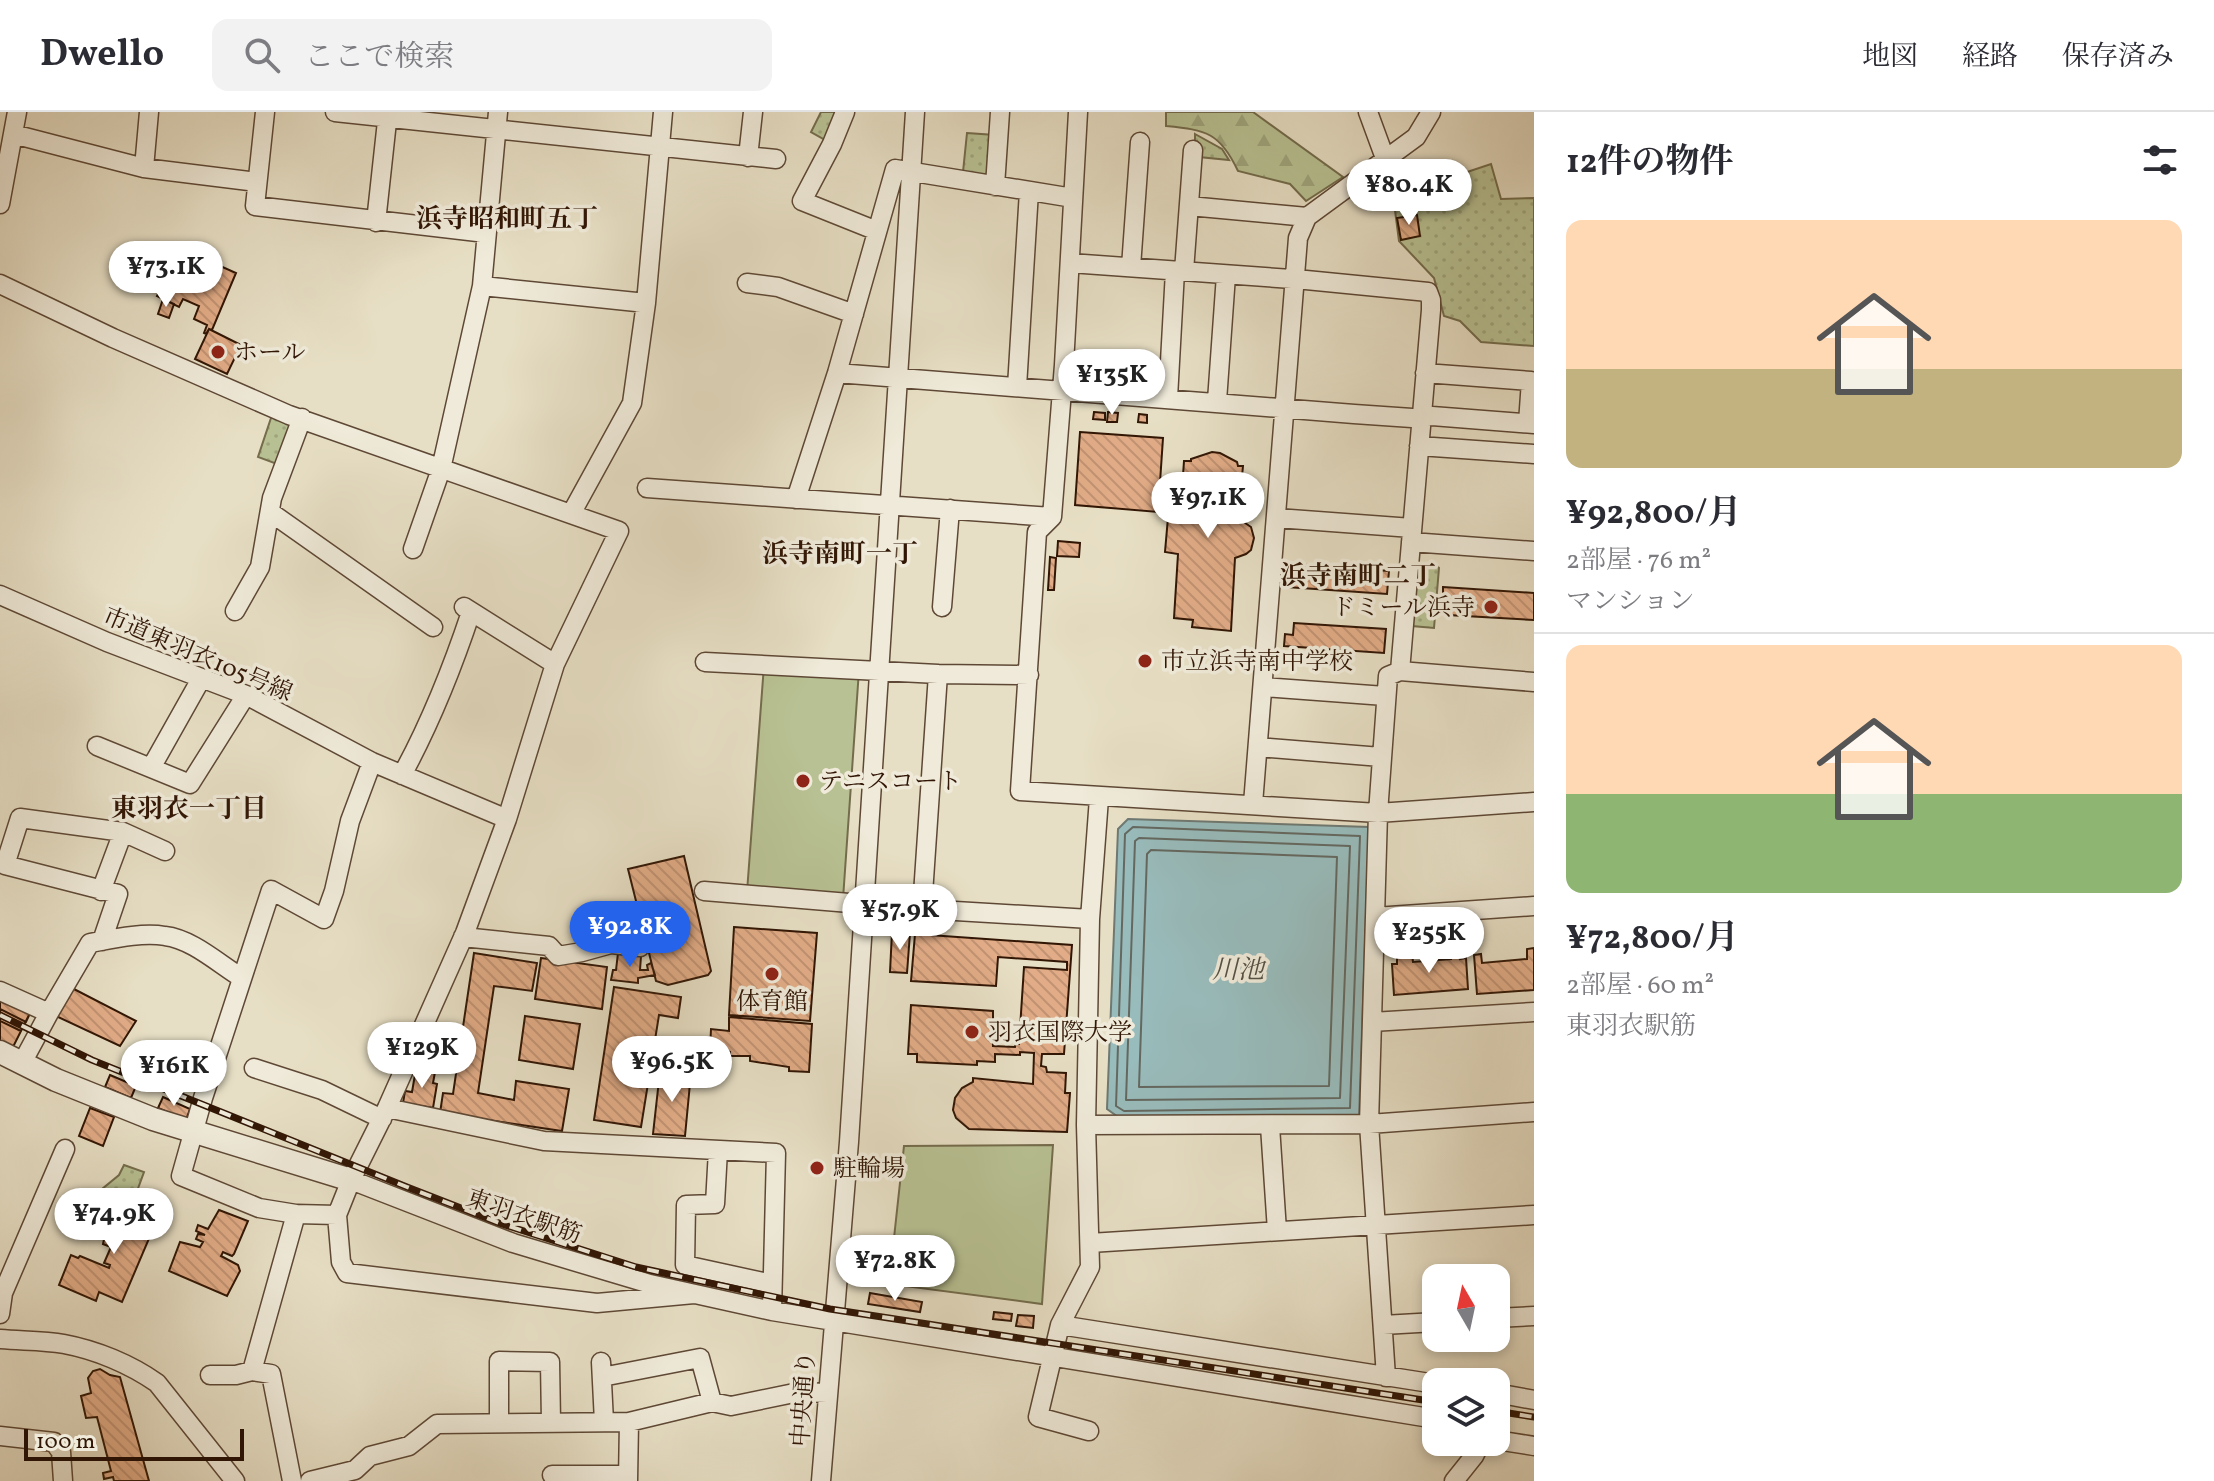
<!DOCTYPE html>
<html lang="ja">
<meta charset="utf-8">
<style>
:root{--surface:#fff;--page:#f2f2f3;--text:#2b2b33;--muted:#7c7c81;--line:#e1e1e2;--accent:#2563eb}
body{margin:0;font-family:Vollkorn,"Noto Serif JP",serif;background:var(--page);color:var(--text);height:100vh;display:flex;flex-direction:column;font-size:30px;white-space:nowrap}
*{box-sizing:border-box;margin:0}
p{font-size:26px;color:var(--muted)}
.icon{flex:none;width:44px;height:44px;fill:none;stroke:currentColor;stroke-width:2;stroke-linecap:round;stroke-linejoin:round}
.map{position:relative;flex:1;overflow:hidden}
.drawer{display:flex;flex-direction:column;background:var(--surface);width:680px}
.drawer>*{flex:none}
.needle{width:52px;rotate:351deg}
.tools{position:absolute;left:1422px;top:1152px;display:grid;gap:16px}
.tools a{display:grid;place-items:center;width:88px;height:88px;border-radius:16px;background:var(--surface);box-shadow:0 4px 12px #0003;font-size:40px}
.scale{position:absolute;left:24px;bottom:20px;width:220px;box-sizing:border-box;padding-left:8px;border:4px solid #311605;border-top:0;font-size:22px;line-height:28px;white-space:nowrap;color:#311605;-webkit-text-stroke:6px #efead9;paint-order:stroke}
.price{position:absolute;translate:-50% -68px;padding:0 18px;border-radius:28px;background:#fff;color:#222;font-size:26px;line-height:52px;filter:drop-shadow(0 2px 4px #0008)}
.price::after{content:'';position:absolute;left:50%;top:48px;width:24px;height:18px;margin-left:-12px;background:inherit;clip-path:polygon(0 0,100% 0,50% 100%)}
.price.selected{background:var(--accent);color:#fff}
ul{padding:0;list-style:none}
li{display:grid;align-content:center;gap:16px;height:424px;padding:0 32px}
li+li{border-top:2px solid var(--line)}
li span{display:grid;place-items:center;height:248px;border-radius:16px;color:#555}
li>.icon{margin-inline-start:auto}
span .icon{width:144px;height:144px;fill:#fffc;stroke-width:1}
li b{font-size:34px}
h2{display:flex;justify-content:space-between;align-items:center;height:96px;padding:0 32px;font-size:34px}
header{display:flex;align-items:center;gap:48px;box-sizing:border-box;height:112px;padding:0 40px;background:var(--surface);border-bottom:2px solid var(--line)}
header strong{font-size:38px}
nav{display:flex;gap:44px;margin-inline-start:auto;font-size:28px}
.search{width:560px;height:72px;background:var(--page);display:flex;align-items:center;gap:20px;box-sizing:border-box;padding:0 28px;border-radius:16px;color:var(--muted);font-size:30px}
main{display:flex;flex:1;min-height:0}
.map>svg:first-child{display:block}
.grass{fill:url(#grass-dots);stroke:#746c4c;stroke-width:2}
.forest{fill:url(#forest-firs);stroke:#746c4c;stroke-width:2}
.pitch{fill:#b8c193;stroke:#746c4c;stroke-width:2}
.water{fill:#98bbbb;stroke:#6f7972;stroke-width:2}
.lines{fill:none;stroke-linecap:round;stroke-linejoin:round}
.shore{stroke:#646860;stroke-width:2}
.building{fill:url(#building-back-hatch);stroke:#311605;stroke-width:2}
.minor-casing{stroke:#5e4835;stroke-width:21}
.tertiary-casing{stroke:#5e4835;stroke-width:25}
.minor{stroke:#efead9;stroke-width:18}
.tertiary{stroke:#efead9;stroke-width:22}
.rail-casing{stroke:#311605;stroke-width:7}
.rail{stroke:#efead9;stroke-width:4;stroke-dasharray:12;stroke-linecap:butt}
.poi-dot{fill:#8f2418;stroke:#efead9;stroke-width:3}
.labels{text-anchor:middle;stroke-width:7;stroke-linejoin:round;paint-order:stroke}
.poi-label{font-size:24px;fill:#311605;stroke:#efead9;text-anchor:start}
.street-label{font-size:24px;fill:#311605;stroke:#efead9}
.neighbourhood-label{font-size:26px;font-weight:bold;fill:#311605;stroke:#efead9}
.water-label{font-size:26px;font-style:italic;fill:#555045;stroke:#efead9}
</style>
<header>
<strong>Dwello</strong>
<div class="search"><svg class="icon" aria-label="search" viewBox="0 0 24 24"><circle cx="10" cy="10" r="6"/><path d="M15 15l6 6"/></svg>ここで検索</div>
<nav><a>地図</a><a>経路</a><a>保存済み</a></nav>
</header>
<main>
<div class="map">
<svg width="1534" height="1369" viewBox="0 0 1534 1369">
<defs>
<pattern id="grass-dots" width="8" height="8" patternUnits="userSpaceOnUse" patternTransform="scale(2)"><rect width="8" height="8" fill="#b8c193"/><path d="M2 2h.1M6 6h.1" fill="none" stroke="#9fa57d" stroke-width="1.8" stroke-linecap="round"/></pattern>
<pattern id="forest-firs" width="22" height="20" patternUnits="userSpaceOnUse" patternTransform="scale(2)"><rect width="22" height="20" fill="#b8c193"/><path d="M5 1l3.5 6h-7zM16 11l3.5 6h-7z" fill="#9fa57d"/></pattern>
<pattern id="building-back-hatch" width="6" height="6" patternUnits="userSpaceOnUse" patternTransform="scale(2)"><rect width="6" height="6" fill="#e1ac87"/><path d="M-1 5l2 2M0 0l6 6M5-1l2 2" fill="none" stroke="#c29373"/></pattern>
</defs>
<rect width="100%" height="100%" fill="#e7dfc5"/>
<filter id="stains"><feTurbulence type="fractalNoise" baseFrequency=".0025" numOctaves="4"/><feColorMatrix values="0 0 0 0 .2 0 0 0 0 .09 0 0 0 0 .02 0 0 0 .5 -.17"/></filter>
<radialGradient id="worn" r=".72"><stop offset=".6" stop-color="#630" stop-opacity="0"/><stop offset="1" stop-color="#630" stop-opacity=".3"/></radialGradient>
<path class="grass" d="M821,0h17l-11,29 -16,-9z
M967,21l28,2 -3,35 -6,5 -23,-3z
M1195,22l27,15 7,11 -30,-3 -4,-11z
M1491,52l10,35 33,-1v148l-53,-4 -21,-21 -16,-5 -10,-38 -35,-37 -6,-46 -11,-15 14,-8 11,20z
M273,300l20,7 -16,45 -19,-7z
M1417,452l19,1 3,3 -5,60 -22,-2z
M124,1053l20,7 -11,30 -11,-3 -13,10 -4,17 -20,-9 11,-23 23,-19z"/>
<path class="forest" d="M1166,0h87l90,65 -37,24 -16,-17 -52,-13c-18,-38 -31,-41 -72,-45z"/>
<path class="pitch" d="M764,553l95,5 -16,229 -96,-7z
M1053,1033l-11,159 -153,-20 15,-138z"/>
<path class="water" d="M1128,707l241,8 -10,290 -238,2 -14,-10 11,-280z"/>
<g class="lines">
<path class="shore" d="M1133,715l227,9 -10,272 -226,3 -8,-5 9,-272z
M1139,726l211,8 -10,252 -214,2 9,-259z
M1151,738l186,7 -8,229 -190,1 8,-233z"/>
</g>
<path class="building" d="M1417,103l3,21 -19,4 -4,-22z
M180,136l56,25 -24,57 -3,-1 -3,5 -2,-1 3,-8 -13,-6 5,-13 -16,-7 -4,8 -22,-11z
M163,187l11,5 -5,14 -11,-4z
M209,217l32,16 -14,29 -32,-15z
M1094,300l11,1v7l-12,-1z
M1108,300l10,1 -1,9h-10z
M1139,302l8,1v8l-9,-1z
M1080,320l83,6 -5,74 -83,-7z
M1212,340l8,1 17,9 1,4h5l-5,52 13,9 3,11 -3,12 -5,4 -11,4 -4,73 -39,-4 1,-7 -19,-2 4,-64 -13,-2 4,-46 7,1 1,-18 5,1 2,-29h7v-2z
M1058,429l22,2 -1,14 -22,-1z
M1050,445l6,1 -2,32h-6z
M1296,452l93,7 -2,23 -100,-7 1,-12 7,1z
M1443,475l91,6v27l-86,-5 1,-16 -6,-1z
M1294,511l92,6 -2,24 -100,-7 1,-12 8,1z
M684,744l27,115 -3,4 -40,10 -12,-4 -28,-112z
M734,815l83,6 -7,88 -81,-6z
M1465,819l2,19h-8l-2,-18z
M892,820l18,1 -3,40 -17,-1z
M915,822l157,11 -8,109h-22l-1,12 5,1 1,5 19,1 -1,20h5l-3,39 -98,-3 -13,-11 -3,-8 2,-12 7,-10 11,-6v-4l60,6 1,-31 -14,-1v3l-25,-1v8l-18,-1v4l-60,-3v-8h-9l3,-49 82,6v35l22,1 1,-4 3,1 5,-77 43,3v-8l-69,-5 -2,29 -85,-5z
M1534,836v42l-57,4 -3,-39 7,-1 1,9 45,-4v-10z
M1412,840l1,10 38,-3v-5h8l1,5 6,-1 2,31 -74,6 -2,-31h5v-11z
M474,841l63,10 -5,28 -38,-5 -16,107 36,7 2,-19 53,8 -7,42 -122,-18 3,-20 10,1z
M618,841l23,3 -1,14h8l-1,-5 4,-2 4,12 -17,3v5l-27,-3 2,-10h3z
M541,846l66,9 -5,42 -67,-10z
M70,875l66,34 -16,25 -64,-30z
M614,875l67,10 -3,21 -19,-3 -18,112 -47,-7z
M0,882l32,15 -19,38 -13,-6z
M0,882l32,15 -6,13 -26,-13z
M525,904l55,8 -7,45 -54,-9z
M729,905l83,7 -3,48 -20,-1v-4l-39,-6v-5h-20v-4l-20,-2 1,-21 18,2z
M0,909l21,10 -8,16 -13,-6z
M416,957l19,3 -2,11 4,1 -4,24 -30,-5 2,-12 7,1z
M660,959l31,2 -6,63 -32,-2z
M110,963l26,11 -5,12 -26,-11z
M163,985l27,12 -4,11 -28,-12z
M90,996l24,9 -11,29 -24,-10z
M123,1087l36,16 -37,87 -23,-10 -3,9 -37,-16 12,-30 7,3 2,-2 29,12 1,-3 -6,-2 7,-16 -8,-3 2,-10 2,-5 8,3 5,-10 -11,-12z
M219,1098l29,11 -14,33 -2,2 -9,-4 -2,4 17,9 2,6 -13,25 -58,-25 11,-29 20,5 3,-5 -7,-3 2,-5 7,1 -9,-4 2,-6 10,4z
M870,1181l52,9 -2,10 -52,-8z
M994,1200l18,2 -1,7 -18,-2z
M1018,1203l16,1 -1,12 -17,-2z
M100,1257l10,6 10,2 29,104h-35l-1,-4 -9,2 -1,-6 8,-2 -14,-54 -11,1 -5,-22 10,-3 -3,-15 5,-7z"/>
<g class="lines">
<defs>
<path id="minor" d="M265,0l-10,94 231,27
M335,0l441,47
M845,0l-13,32 -30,57 75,30
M1078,0l-14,253 -12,152 -15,15 -17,259 358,22 156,-11
M1368,0l18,49
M13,22l131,34 113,14
M748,45l5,-45
M144,56l5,-56
M995,74l5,-74
M0,92l17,-92
M1189,94l118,11
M376,110l12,-110
M1070,151l236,17 122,12 3,8v10l-31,361
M1131,155l9,-125
M1184,159l9,-121
M747,171l31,4 76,27
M0,172l113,54 176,77 330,116 -64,133 -48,155 -42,114 -78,175 -36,72 -14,35 4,47 6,11 250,30 97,-9
M482,174l164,17
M837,261l517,41 58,4 20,-2 102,8
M1425,261l106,8 -3,42
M1017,275l12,-196
M1168,286l7,-127
M1217,289l9,-126
M1419,334l115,8
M647,376l405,29
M796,387l41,-126 58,-204 178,29
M270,400l163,115
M571,402l61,-111 14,-100 17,-191
M1277,406l135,10
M1411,430l123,9
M413,437l28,-80 41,-183 16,-174
M0,483l107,47 139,53 126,67 135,57
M464,495l91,57
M942,495l8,-98
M235,499l25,-44 12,-69 30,-80
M705,550l233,12 91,1
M1264,575l121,9
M97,634l93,38 56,-89
M1258,635l123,10
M151,656l50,-89
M402,663c29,-53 50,-106 69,-163
M1253,692l45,-566 9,-21 109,-80 15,-25
M101,779l22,-59
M704,779l218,18 168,10
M922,797l16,-235
M1375,805l159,-11
M463,825l86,9 9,10 24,-4 29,-8 29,3
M102,829l16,-47 -113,-29 15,-47 103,14 42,19
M0,879l49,22 41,-70c22,-4 52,-11 75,-7 27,3 54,28 77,42
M1372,910l162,-10
M22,951l27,-50
M254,956l68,22 60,29
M387,996l157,33 232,12 -4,158
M1086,1013l283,-1 165,-12
M1270,1014l7,105
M718,1038l-3,54 -29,1 -1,60 87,19
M351,1068l162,63 137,41 122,27 664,108
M296,1102l-37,-6 -78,-32 22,-78 68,-208 53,29 10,-28 16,-70 22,-59
M1090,1131l444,-28
M0,1202l3,-21 62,-144
M1496,1206l38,-2
M1060,1213l376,59
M1383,1213l53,-3
M0,1227c21,2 43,1 64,5 32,6 66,20 93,39l78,98
M601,1250l3,60
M210,1263h26l16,-4
M602,1265l98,-19 12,44
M1386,1265l-17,-253 9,-311 10,-137 12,-5 134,11
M1496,1281l38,7
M499,1310v-61l51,1 1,60
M1089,1319l-51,-14 22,-92 30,-58 -4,-142 4,-206 9,-121
M0,1324l54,6 7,10 2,29
M1496,1328l38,6
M552,1363h76
M292,1369l-21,-107 -19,-3 44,-157 41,1
M310,1369l45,-11 15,-14 39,-10 28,-22 192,-2 83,-20 19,4 68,-14 28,1
M628,1369l1,-59
M821,1369l28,-339 66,-1030
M1454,1369l20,-25 7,-14"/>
<path id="tertiary" d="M0,940l56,28 97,39 198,61"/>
</defs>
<use href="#minor" class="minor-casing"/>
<use href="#tertiary" class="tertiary-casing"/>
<use href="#minor" class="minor"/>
<use href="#tertiary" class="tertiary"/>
<defs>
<path id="rail" d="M0,903l92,45 315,127 95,37 134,43 194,42 606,93
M1496,1299l38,6"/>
</defs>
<use href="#rail" class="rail-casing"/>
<use href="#rail" class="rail"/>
</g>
<g class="poi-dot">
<circle cx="218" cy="240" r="8"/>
<circle cx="1491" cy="495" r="8"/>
<circle cx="1145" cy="549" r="8"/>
<circle cx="803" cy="669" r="8"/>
<circle cx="772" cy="862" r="8"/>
<circle cx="972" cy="920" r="8"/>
<circle cx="817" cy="1056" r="8"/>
</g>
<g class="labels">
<g class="poi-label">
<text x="234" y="248">ホール</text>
<text x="1475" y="503" text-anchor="end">ドミール浜寺</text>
<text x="1161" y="557">市立浜寺南中学校</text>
<text x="819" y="677">テニスコート</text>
<text x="772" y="897" text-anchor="middle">体育館</text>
<text x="988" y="928">羽衣国際大学</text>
<text x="833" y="1064">駐輪場</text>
</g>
<g class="street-label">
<text transform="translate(198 542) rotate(23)" y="8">市道東羽衣105号線</text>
<text transform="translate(524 1104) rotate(19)" y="8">東羽衣駅筋</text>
<text transform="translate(803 1287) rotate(-86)" y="8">中央通り</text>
</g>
<g class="neighbourhood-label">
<text x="507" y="115">浜寺昭和町五丁</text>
<text x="840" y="450">浜寺南町一丁</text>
<text x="1358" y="472">浜寺南町二丁</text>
<text x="189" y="705">東羽衣一丁目</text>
</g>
<g class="water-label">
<text x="1238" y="866">川池</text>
</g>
</g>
<rect width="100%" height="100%" filter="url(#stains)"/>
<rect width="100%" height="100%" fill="url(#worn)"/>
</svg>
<div class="tools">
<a><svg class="needle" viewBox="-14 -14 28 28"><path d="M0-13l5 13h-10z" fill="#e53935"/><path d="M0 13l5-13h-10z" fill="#7c7c81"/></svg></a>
<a><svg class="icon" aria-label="layers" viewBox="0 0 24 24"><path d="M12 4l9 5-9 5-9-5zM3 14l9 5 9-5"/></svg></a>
</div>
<div class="scale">100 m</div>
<b class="price" style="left:1409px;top:115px">¥80.4K</b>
<b class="price" style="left:166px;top:197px">¥73.1K</b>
<b class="price" style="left:1112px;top:305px">¥135K</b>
<b class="price" style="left:1208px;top:428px">¥97.1K</b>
<b class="price" style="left:900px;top:840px">¥57.9K</b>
<b class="price selected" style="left:630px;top:857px">¥92.8K</b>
<b class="price" style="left:1429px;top:863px">¥255K</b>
<b class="price" style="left:422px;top:978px">¥129K</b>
<b class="price" style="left:672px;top:992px">¥96.5K</b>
<b class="price" style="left:174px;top:996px">¥161K</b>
<b class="price" style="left:114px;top:1144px">¥74.9K</b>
<b class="price" style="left:895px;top:1191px">¥72.8K</b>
</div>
<section class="drawer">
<h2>12件の物件<svg class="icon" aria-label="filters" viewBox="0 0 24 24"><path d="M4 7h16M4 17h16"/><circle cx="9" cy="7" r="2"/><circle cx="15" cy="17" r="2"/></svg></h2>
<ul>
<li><span style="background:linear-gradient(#ffd9b3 60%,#c2b280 0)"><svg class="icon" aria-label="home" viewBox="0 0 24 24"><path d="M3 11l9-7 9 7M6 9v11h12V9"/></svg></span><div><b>¥92,800/月</b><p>2部屋 · 76 m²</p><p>マンション</p></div></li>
<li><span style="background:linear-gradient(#ffd9b3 60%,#8fb573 0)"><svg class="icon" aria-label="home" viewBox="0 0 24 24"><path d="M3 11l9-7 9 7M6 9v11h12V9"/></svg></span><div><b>¥72,800/月</b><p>2部屋 · 60 m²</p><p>東羽衣駅筋</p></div></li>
</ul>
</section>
</main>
